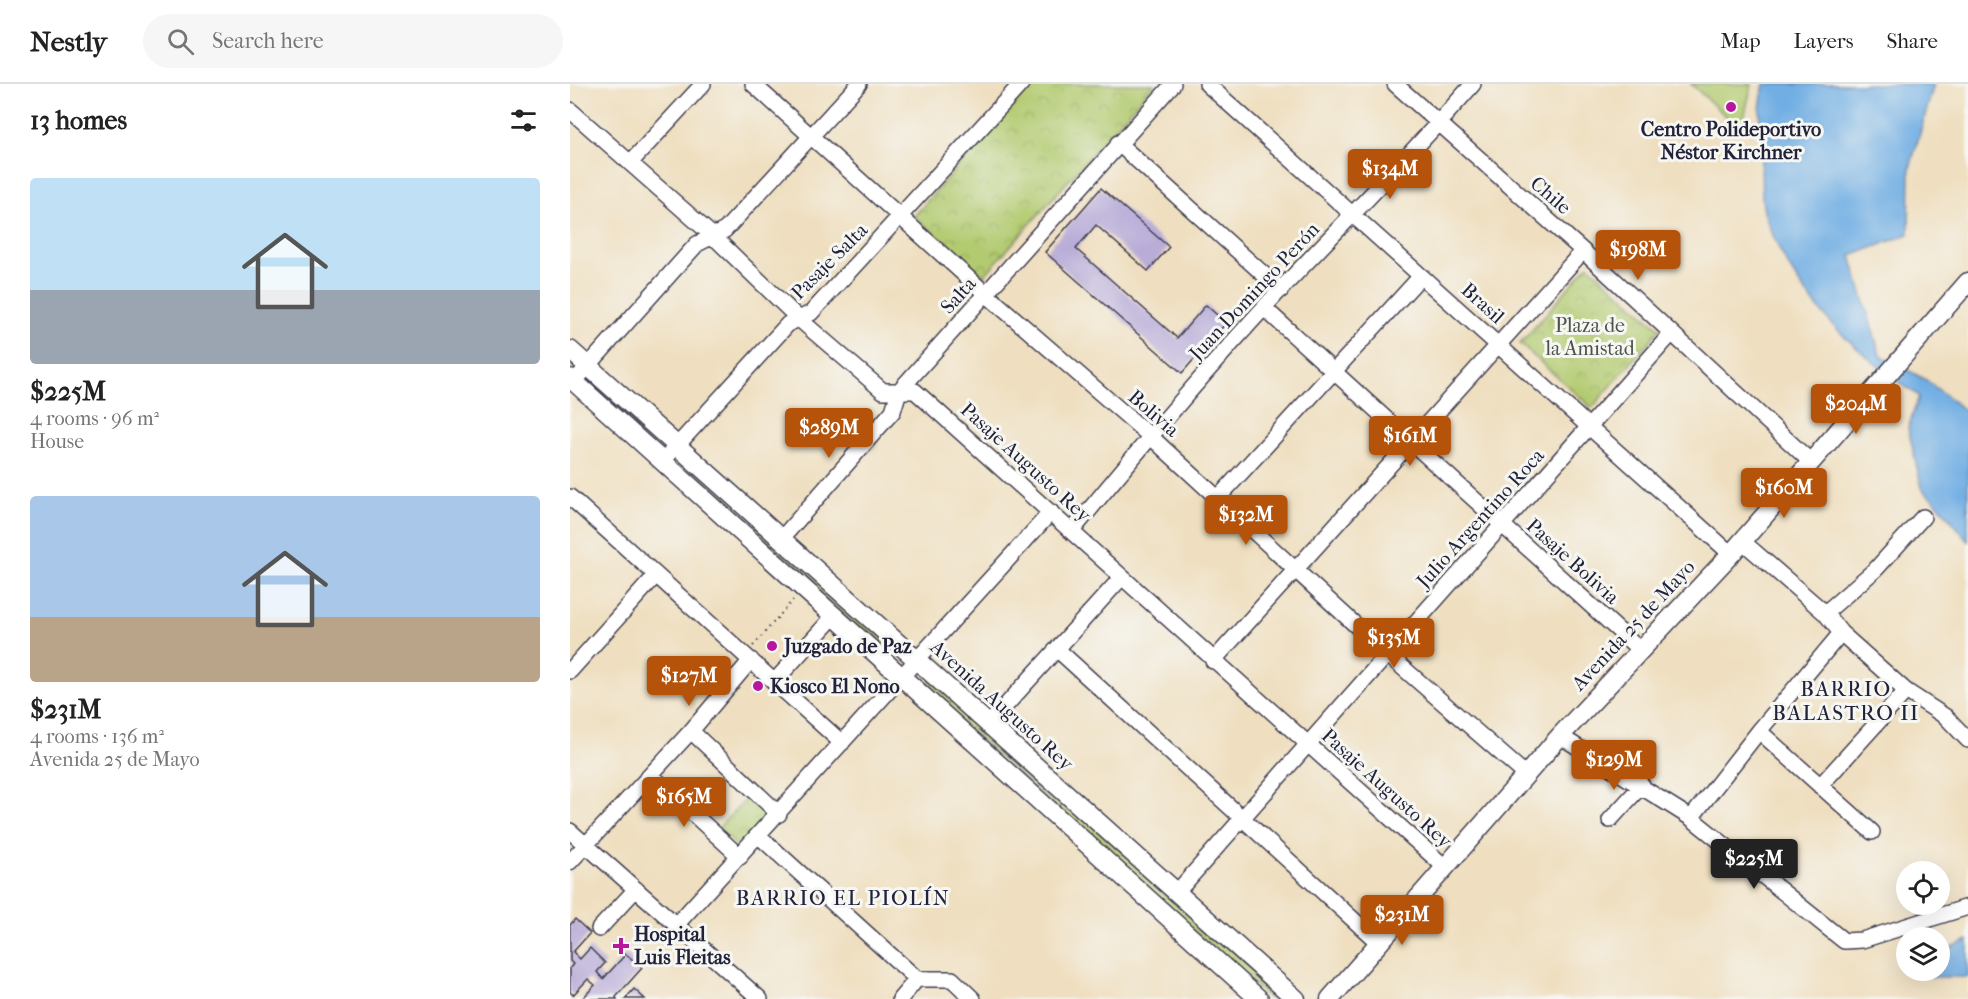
<!DOCTYPE html>
<meta charset="utf-8">
<style>
:root{--surface:#fff;--page:#f6f6f6;--text:#222;--muted:#767676;--line:#e0e0e0;--accent:#b45309}
body{margin:0;font-family:"IM FELL French Canon",serif;background:var(--page);color:var(--text);height:100vh;display:flex;flex-direction:column;font-size:22px;white-space:nowrap}
*{box-sizing:border-box;margin:0}
p{font-size:20px;color:var(--muted)}
.icon{flex:none;width:33px;height:33px;fill:none;stroke:currentColor;stroke-width:2;stroke-linecap:round;stroke-linejoin:round}
.map{position:relative;flex:1;overflow:hidden}
.details{display:flex;flex-direction:column;background:var(--surface);width:570px}
.details>*{flex:none}
.buttons{position:absolute;left:1326px;top:777px;display:grid;gap:12px}
.buttons a{display:grid;place-items:center;width:54px;height:54px;border-radius:50%;background:var(--surface);box-shadow:0 6px 24px #0002;font-size:30px}
.price{position:absolute;translate:-50% -51px;padding:0 14px;border-radius:6px;background:var(--accent);color:#fff;font-size:20px;line-height:39px;filter:drop-shadow(0 2px 3px #0008)}
.price::after{content:'';position:absolute;left:50%;top:36px;width:18px;height:14px;margin-left:-9px;background:inherit;clip-path:polygon(0 0,100% 0,50% 100%)}
.price.active{background:#222;color:#fff}
ul{padding:0;list-style:none}
li{display:grid;align-content:center;gap:12px;height:318px;padding:0 30px}
li span{display:grid;place-items:center;height:186px;border-radius:6px;color:#555}
li>.icon{margin-inline-start:auto}
span .icon{width:108px;height:108px;fill:#fffc;stroke-width:1}
li b{font-size:26px}
h2{display:flex;justify-content:space-between;align-items:center;height:72px;padding:0 30px;font-size:26px}
header{display:flex;align-items:center;gap:36px;box-sizing:border-box;height:84px;padding:0 30px;background:var(--surface);border-bottom:2px solid var(--line)}
header strong{font-size:28px}
nav{display:flex;gap:33px;margin-inline-start:auto;font-size:21px}
.search{width:420px;height:54px;background:var(--page);display:flex;align-items:center;gap:15px;box-sizing:border-box;padding:0 21px;border-radius:33px;color:var(--muted);font-size:22px}
main{display:flex;flex:1;min-height:0}
.map>svg:first-child{display:block}
.green{fill:#b2ca6f;stroke:#6a7655;stroke-width:1.5}
.park{fill:url(#park-crowns);stroke:#6a7655;stroke-width:1.5}
.water{fill:#71aee3;stroke:#4a688f;stroke-width:1.5}
.building{fill:#b9add8}
.lines{fill:none;stroke-linecap:round;stroke-linejoin:round}
.minor-casing{stroke:#413e4f;stroke-width:18}
.major-casing{stroke:#413e4f;stroke-width:21}
.path{stroke:#413e4f;stroke-width:2;stroke-dasharray:1.5 4.5;stroke-linecap:butt}
.minor{stroke:#fff;stroke-width:15}
.major{stroke:#fff;stroke-width:18}
.poi-dot{fill:#b5179e;stroke:#f6f6f2;stroke-width:2}
.labels{text-anchor:middle;stroke-width:6;stroke-linejoin:round;paint-order:stroke}
.poi-label{font-size:20px;font-weight:bold;fill:#22223b;stroke:#f6f6f2;text-anchor:start}
.street-label{font-size:20px;fill:#22223b;stroke:#f6f6f2}
.park-label{font-size:20px;fill:#4d544b;stroke:#f6f6f2}
.neighbourhood-label{font-size:21px;letter-spacing:1.5px;fill:#22223b;stroke:#f6f6f2}
</style>
<header>
<strong>Nestly</strong>
<div class="search"><svg class="icon" aria-label="search" viewBox="0 0 24 24"><circle cx="10" cy="10" r="6"/><path d="M15 15l6 6"/></svg>Search here</div>
<nav><a>Map</a><a>Layers</a><a>Share</a></nav>
</header>
<main>
<section class="details">
<h2>13 homes<svg class="icon" aria-label="filters" viewBox="0 0 24 24"><path d="M4 7h16M4 17h16"/><circle cx="9" cy="7" r="2"/><circle cx="15" cy="17" r="2"/></svg></h2>
<ul>
<li><span style="background:linear-gradient(#bfe0f5 60%,#9aa5b1 0)"><svg class="icon" aria-label="home" viewBox="0 0 24 24"><path d="M3 11l9-7 9 7M6 9v11h12V9"/></svg></span><div><b>$225M</b><p>4 rooms · 96 m²</p><p>House</p></div></li>
<li><span style="background:linear-gradient(#a9c7e8 65%,#b9a48a 0)"><svg class="icon" aria-label="home" viewBox="0 0 24 24"><path d="M3 11l9-7 9 7M6 9v11h12V9"/></svg></span><div><b>$231M</b><p>4 rooms · 136 m²</p><p>Avenida 25 de Mayo</p></div></li>
</ul>
</section>
<div class="map">
<svg width="1398" height="915" viewBox="0 0 1398 915">
<defs>
<pattern id="park-crowns" width="20" height="18" patternUnits="userSpaceOnUse" patternTransform="scale(1.5)"><rect width="20" height="18" fill="#b2ca6f"/><path d="M2 6a3 3 0 1 1 6 0M12 15a3 3 0 1 1 6 0" fill="none" stroke="#99ad61"/></pattern>
</defs>
<rect width="100%" height="100%" fill="#f6f6f2"/>
<filter id="ink" filterUnits="userSpaceOnUse"><feTurbulence type="fractalNoise" baseFrequency=".0167" numOctaves="2"/><feDisplacementMap in="SourceGraphic" scale="12" xChannelSelector="R" yChannelSelector="G"/><feConvolveMatrix kernelMatrix="1 2 1 2 8 2 1 2 1" color-interpolation-filters="sRGB"/></filter>
<filter id="wash" filterUnits="userSpaceOnUse"><feTurbulence type="fractalNoise" baseFrequency=".008" numOctaves="4" result="noise"/><feDisplacementMap in="SourceGraphic" scale="24" xChannelSelector="R" yChannelSelector="G"/><feGaussianBlur stdDeviation="1.35" result="paint"/><feColorMatrix in="noise" values="0 0 0 0 0 0 0 0 0 0 0 0 0 0 0 0 0 1.4 0 .05"/><feComposite in="paint" operator="in"/></filter>
<g filter="url(#wash)">
<rect width="100%" height="100%" fill="#efdfc0"/>
<path class="green" d="M1121,0h61l-11,46z
M31,301l52,47 -6,7 -52,-48z
M119,381l207,186 -5,6 -207,-185z
M361,596l356,319h-17l-347,-311z"/>
<path class="park" d="M461,0h123l-170,192 -70,-60z
M1018,181l72,64 -68,79 -72,-64z
M180,711l21,20 -32,33 -21,-20z"/>
<path class="water" d="M1194,0h170l-24,84 -1,66 -58,22 29,99 46,25 42,33v128l-29,-36 -17,-16 -14,-61 11,-32c-67,-45 -127,-102 -154,-181 -5,-16 -3,-37 -4,-54 -2,-27 -3,-50 3,-77z
M1398,856v37h-37l-10,-6 19,-1v-18z"/>
<g id="blocks">
<path class="building" d="M531,104l68,59 -21,24 -52,-46 -20,24 101,89 29,-33 20,18 -44,50 -137,-121z
M5,835l15,14 -17,19 7,7 10,-11 15,15 -8,9 6,7 23,-25 16,14 -26,29 1,2h-35l13,-14 -7,-6 -15,16 -3,-3v-24l3,-4 -3,-3v-36z
M64,905l11,10h-20z"/>
</g>
</g>
<g filter="url(#ink)">
<use href="#blocks" fill-opacity="0" stroke="#413e4f" stroke-width="1.5"/>
<g class="lines">
<defs>
<path id="minor" d="M183,0l233,210 164,142 236,217 140,122
M637,0l524,470
M825,0l188,167 227,210
M0,26l143,126 86,83 84,72h32l531,477
M548,59l163,147
M60,79l73,-79
M694,224l377,343
M10,291l117,-131 28,-14 134,-146
M92,378l126,-138 23,-11 210,-229
M0,413l272,246
M648,414l203,-222
M502,447c67,-82 136,-163 208,-241 65,-68 131,-135 193,-206
M212,454l111,-127 6,-20 274,-307
M1172,457l83,72 16,20 65,58 40,26 22,23
M1255,529l51,-44 47,-52
M488,566l322,294
M643,577l370,-410
M0,587l86,-96
M204,598l61,-67
M419,640l133,-147
M121,647l88,83
M1189,647l113,101
M990,652l131,82 153,123 18,-1 106,-33
M81,691l89,82
M1250,702l86,-95
M1121,734l68,-87 82,-98
M1040,736l32,-35
M0,747l190,168
M189,752l158,143h35l21,20
M0,778l121,-131 60,-71
M607,808l494,-558
M107,840l374,-412
M29,845l37,-40
M330,915l17,-20"/>
<path id="major" d="M0,266l726,649
M0,294l689,621
M760,915l230,-263 171,-182 237,-272"/>
</defs>
<use href="#minor" class="minor-casing"/>
<use href="#major" class="major-casing"/>
<path class="path" d="M183,562l40,-46"/>
<use href="#minor" class="minor"/>
<use href="#major" class="major"/>
</g>
</g>
<g class="poi-dot">
<circle cx="1161" cy="23" r="6"/>
<circle cx="202" cy="562" r="6"/>
<circle cx="188" cy="602" r="6"/>
<path d="M48 853h6v6h6v6h-6v6h-6v-6h-6v-6h6z"/>
</g>
<g class="labels">
<g class="poi-label">
<text x="1161" y="52" text-anchor="middle">Centro Polideportivo<tspan x="1161" dy="23">Néstor Kirchner</tspan></text>
<text x="214" y="569">Juzgado de Paz</text>
<text x="200" y="609">Kiosco El Nono</text>
<text x="64" y="857">Hospital<tspan x="64" dy="23">Luis Fleitas</tspan></text>
</g>
<g class="street-label">
<text transform="translate(981 111) rotate(41)" y="7">Chile</text>
<text transform="translate(259 177) rotate(-45)" y="7">Pasaje Salta</text>
<text transform="translate(684 207) rotate(-47)" y="7">Juan Domingo Perón</text>
<text transform="translate(388 211) rotate(-48)" y="7">Salta</text>
<text transform="translate(913 219) rotate(42)" y="7">Brasil</text>
<text transform="translate(584 329) rotate(41)" y="7">Bolivia</text>
<text transform="translate(456 378) rotate(42)" y="7">Pasaje Augusto Rey</text>
<text transform="translate(910 434) rotate(-48)" y="7">Julio Argentino Roca</text>
<text transform="translate(1003 477) rotate(42)" y="7">Pasaje Bolivia</text>
<text transform="translate(1063 541) rotate(-47)" y="7">Avenida 25 de Mayo</text>
<text transform="translate(432 621) rotate(42)" y="7">Avenida Augusto Rey</text>
<text transform="translate(817 704) rotate(42)" y="7">Pasaje Augusto Rey</text>
</g>
<g class="park-label">
<text x="1020" y="248">Plaza de<tspan x="1020" dy="23">la Amistad</tspan></text>
</g>
<g class="neighbourhood-label">
<text x="1276" y="612">BARRIO<tspan x="1276" dy="24">BALASTRO II</tspan></text>
<text x="273" y="821">BARRIO EL PIOLÍN</text>
</g>
</g>
</svg>
<div class="buttons">
<a><svg class="icon" aria-label="locate" viewBox="0 0 24 24"><circle cx="12" cy="12" r="6"/><path d="M12 2v4M12 18v4M2 12h4M18 12h4"/></svg></a>
<a><svg class="icon" aria-label="layers" viewBox="0 0 24 24"><path d="M12 4l9 5-9 5-9-5zM3 14l9 5 9-5"/></svg></a>
</div>
<b class="price" style="left:820px;top:116px">$134M</b>
<b class="price" style="left:1068px;top:197px">$198M</b>
<b class="price" style="left:1286px;top:351px">$204M</b>
<b class="price" style="left:259px;top:375px">$289M</b>
<b class="price" style="left:840px;top:383px">$161M</b>
<b class="price" style="left:1214px;top:435px">$160M</b>
<b class="price" style="left:676px;top:462px">$132M</b>
<b class="price" style="left:824px;top:585px">$135M</b>
<b class="price" style="left:119px;top:623px">$127M</b>
<b class="price" style="left:1044px;top:707px">$129M</b>
<b class="price" style="left:114px;top:744px">$165M</b>
<b class="price active" style="left:1184px;top:806px">$225M</b>
<b class="price" style="left:832px;top:862px">$231M</b>
</div>
</main>
